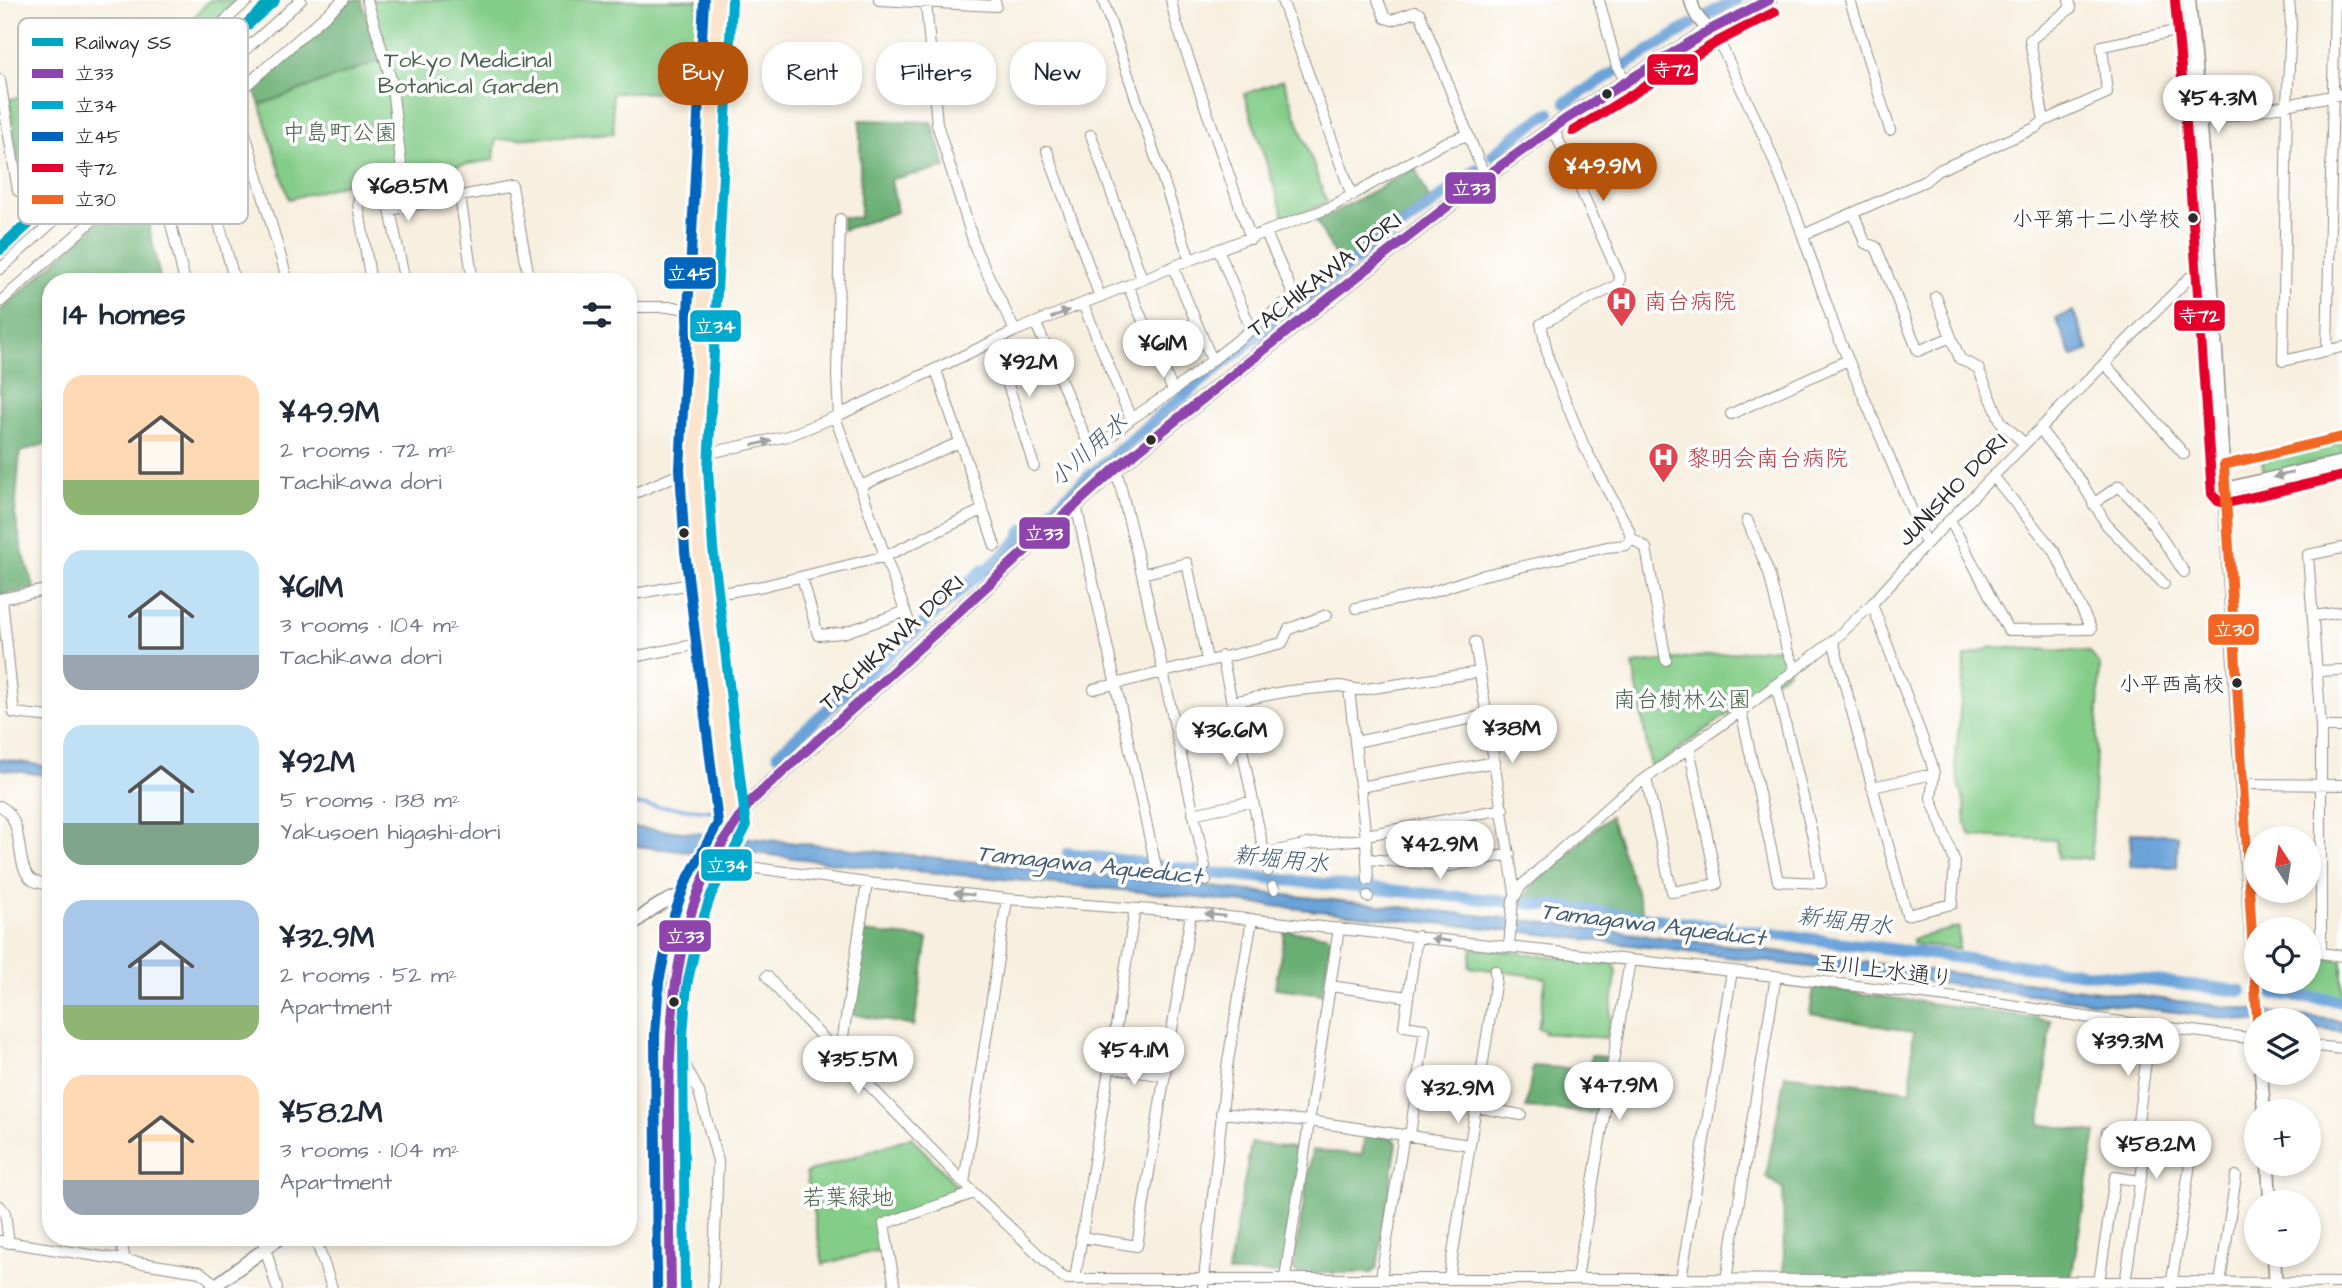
<!DOCTYPE html>
<meta charset="utf-8">
<style>
:root{--surface:#fff;--page:#f6f6f7;--text:#1f2937;--muted:#747a83;--accent:#b45309}
body{margin:0;font-family:"Architects Daughter","Klee One",sans-serif;background:var(--page);color:var(--text);height:100vh;display:flex;flex-direction:column;font-size:26px;white-space:nowrap}
*{box-sizing:border-box;margin:0}
p{font-size:23px;color:var(--muted)}
.icon{flex:none;width:38px;height:38px;fill:none;stroke:currentColor;stroke-width:2;stroke-linecap:round;stroke-linejoin:round}
.map{position:relative;flex:1;overflow:hidden}
.sheet{position:absolute;left:42px;top:273px;width:595px;height:973px;display:flex;flex-direction:column;background:var(--surface);border-radius:28px;box-shadow:0 4px 10px #0003}
.sheet>*{flex:none}
.banner{position:absolute;left:658px;top:42px;width:665px;height:63px;display:flex;gap:14px}
.needle{width:46px;rotate:348deg}
.buttons{position:absolute;left:2244px;top:826px;display:grid;gap:14px}
.buttons a{display:grid;place-items:center;width:77px;height:77px;border-radius:50%;background:var(--surface);box-shadow:0 4px 10px #0003;font-size:35px}
.price{position:absolute;translate:-50% -60px;padding:0 16px;border-radius:24px;background:#fff;color:#222;font-size:23px;line-height:46px;filter:drop-shadow(0 2px 4px #0008)}
.price::after{content:'';position:absolute;left:50%;top:42px;width:21px;height:16px;margin-left:-10px;background:inherit;clip-path:polygon(0 0,100% 0,50% 100%)}
.price.current{background:var(--accent);color:#fff}
ul{padding:0;list-style:none}
li{display:flex;align-items:center;gap:21px;height:175px;padding:0 21px}
li span{display:grid;place-items:center;flex:none;width:196px;height:140px;border-radius:21px;color:#555}
li>.icon{margin-inline-start:auto}
span .icon{width:84px;height:84px;fill:#fffc;stroke-width:1}
li b{font-size:30px}
h2{display:flex;justify-content:space-between;align-items:center;height:84px;padding:0 21px;font-size:30px}
.chip{padding:0 24px;border-radius:28px;background:var(--surface);box-shadow:0 4px 10px #0003;font-size:24px;line-height:63px}
.chip.current{background:var(--accent);color:#fff}
.map>svg:first-child{display:block}
.green{fill:#84cd89;stroke:#587c5a;stroke-width:2}
.forest{fill:#6bb075;stroke:#4b6e50;stroke-width:2}
.water{fill:#6aa3d9;stroke:#4a6782;stroke-width:2}
.lines{fill:none;stroke-linecap:round;stroke-linejoin:round}
.stream{stroke:#6aa3d9;stroke-width:3.5}
.canal{stroke:#6aa3d9;stroke-width:12}
.minor-casing{stroke:#918d85;stroke-width:12}
.tertiary-casing{stroke:#918d85;stroke-width:15}
.secondary-casing{stroke:#918d85;stroke-width:17}
.primary-casing{stroke:#918d85;stroke-width:17}
.minor{stroke:#fff;stroke-width:10}
.tertiary{stroke:#fff;stroke-width:12}
.secondary{stroke:#fce5cf;stroke-width:14}
.primary{stroke:#f7be87;stroke-width:14}
.bus-1-casing{stroke:#fff;stroke-width:16}
.bus-2-casing{stroke:#fff;stroke-width:16}
.bus-3-casing{stroke:#fff;stroke-width:16}
.bus-4-casing{stroke:#fff;stroke-width:16}
.bus-5-casing{stroke:#fff;stroke-width:16}
.bus-1{stroke:#8e44ad;stroke-width:10}
.bus-2{stroke:#00a9ce;stroke-width:10}
.bus-3{stroke:#0065bd;stroke-width:10}
.bus-4{stroke:#e4002b;stroke-width:10}
.bus-5{stroke:#f26522;stroke-width:10}
.rail-1-casing{stroke:#fff;stroke-width:18}
.rail-1{stroke:#00a6bf;stroke-width:12}
.oneway{fill:#a0a0a0}
.bus-dot{fill:#2b2b2b;stroke:#fff;stroke-width:2.5}
.labels{text-anchor:middle;stroke-width:7;stroke-linejoin:round;paint-order:stroke}
.bus-label{font-size:21px;fill:#2b2b2b;stroke:#fff;text-anchor:end}
.park-label{font-size:23px;fill:#4a644c;stroke:#fff}
.street-label{font-size:23px;fill:#2b2b2b;stroke:#fff}
.health-label{font-size:23px;fill:#be3a42;stroke:#fff;text-anchor:start}
.water-label{font-size:24px;font-style:italic;fill:#445b71;stroke:#fff}
.key{fill:#fff;stroke:#bfbfbf;stroke-width:2}
.key-label{font-size:19px;fill:#2b2b2b}
.line-badge{stroke:#fff;stroke-width:2.5}
.badge-label{font-size:19px;text-anchor:middle;font-weight:bold;fill:#fff}
</style>
<div class="map">
<svg width="2342" height="1288" viewBox="0 0 2342 1288">
<rect width="100%" height="100%" fill="#fff"/>
<filter id="ink" filterUnits="userSpaceOnUse"><feTurbulence type="fractalNoise" baseFrequency=".0143" numOctaves="2"/><feDisplacementMap in="SourceGraphic" scale="14" xChannelSelector="R" yChannelSelector="G"/><feConvolveMatrix kernelMatrix="1 2 1 2 8 2 1 2 1" color-interpolation-filters="sRGB"/></filter>
<filter id="wash" filterUnits="userSpaceOnUse"><feTurbulence type="fractalNoise" baseFrequency=".00686" numOctaves="4" result="noise"/><feDisplacementMap in="SourceGraphic" scale="28" xChannelSelector="R" yChannelSelector="G"/><feGaussianBlur stdDeviation="1.57" result="paint"/><feColorMatrix in="noise" values="0 0 0 0 0 0 0 0 0 0 0 0 0 0 0 0 0 1.4 0 .05"/><feComposite in="paint" operator="in"/></filter>
<g filter="url(#wash)">
<rect width="100%" height="100%" fill="#f7efdf"/>
<path class="green" d="M210,0h29l-207,187 -10,-4 -13,-84 125,-19z
M370,0h328l-4,92 -82,1 2,40 -118,7 -2,20 -89,14z
M381,60l7,20 9,85 -6,7 -102,27 -29,-94z
M1283,80l44,123 -42,17 -41,-126z
M2342,442v14l-78,18 -2,-13z
M1783,647l6,23 -138,99 -18,-105z
M1993,647l97,5 10,14 -9,193 -33,-1 -2,-18 -85,-4 -6,-15v-14l-10,-41 10,-109z
M1959,927v22l-46,-5 -1,-5z
M1472,948l140,15 5,7 -10,68 -63,-5 1,-3 -7,-1 8,-51 -77,-11z
M2308,956l34,4v37l-71,-7v-8h37z
M911,1137l47,50 -2,13 -80,22 4,28 -57,14 -17,-91z"/>
<path class="forest" d="M351,0h10l20,60 -121,45 -7,-20z
M860,120l72,2 14,46 -55,11 6,33 -55,18v-13l18,1z
M1415,168l14,31 -89,66 -24,-45 17,-7z
M140,186l21,96h-110v160l-31,10 -5,62 7,36 13,39 -35,6v-284z
M1610,816l34,98 -121,-13 10,-17z
M1285,931l43,4 3,4 -9,55 -47,-6z
M863,932l65,7 -14,87 -62,-12z
M1814,987l237,33 -11,104 56,9 -25,146 -287,-2 -1,-87 -17,-14 19,-102 126,17 2,-59 -103,-18z
M1591,1055l16,2 -9,56 -72,-5 7,-42 43,3 2,-5 12,1z
M1365,1134l27,4 5,5 -20,125 -6,5h-75l-3,-4 19,-119 50,5z
M1251,1143l50,6 -20,120 -4,4h-49z"/>
<path class="water" d="M2073,311l16,39 -17,7 -16,-39z
M0,759l51,8v9l-51,-7z
M628,827l121,11 773,82 820,101v11l-34,-4v-8h-52v2l-738,-91 -136,-13 -218,-24 -322,-30 -127,-16 -6,6 -81,-9z
M2131,833l47,2 -1,32 -47,-1z"/>
<g class="lines">
<path class="stream" d="M628,804l85,7"/>
<path class="canal" d="M1710,14l26,-14
M1566,102l125,-77
M1493,155l26,-22 30,-20
M778,754l206,-185 2,2 35,-33v-5l4,-4 5,1c99,-92 204,-177 311,-259 45,-34 92,-66 136,-102
M1068,853l145,20 342,33 437,56 249,29
M2272,993l70,8"/>
</g>
</g>
<g filter="url(#ink)">
<g class="lines">
<defs>
<path id="minor" d="M367,0l24,79 11,93 -43,25 -1,7 13,78
M879,0l117,6 -1,-6
M1103,0l87,260
M1171,0l5,22 75,217
M1282,0l70,196
M1378,0l7,18 7,2 23,-8 5,2 65,163
M1599,0l17,63 9,18
M1850,0l40,130
M2289,0l2,24 -4,81 -4,256 59,-14
M926,3l11,121 39,126 39,81
M1710,30l8,9 47,100 30,74 41,118 90,213
M0,80l18,111 12,5 218,-196
M234,95l54,187
M2044,121l-14,-81 41,-32 -2,-8
M2200,122l142,-28
M194,131l41,151
M1091,135l51,144
M1047,151l53,146
M157,166l28,116
M460,196l13,86
M1854,214l11,29 11,4 42,104 33,-14 9,22 18,9 23,54 24,22
M1803,235l122,-54 12,-10 98,-43 9,-7 63,-28 -5,-47 89,-18
M1219,251l32,78
M1173,267l39,93
M0,269l301,-269
M405,282l-15,-72 122,-24 18,96
M1128,286l45,105
M1936,297l15,40
M0,302l343,-302
M1083,304l48,115
M628,307h47l26,6
M1036,324l56,128 39,-33 42,-28 121,-95 -28,-63
M994,341l40,125
M2327,350l8,-350
M2105,364l79,90
M936,370l59,176
M1731,414l117,-54
M839,415l-2,-39 3,-157
M835,417l74,205
M2040,429l42,54 24,41 58,60
M695,456l93,-20 47,-19 180,-86 175,-71 139,-52 115,-65 24,-8
M1116,468l26,106 63,292
M860,486l100,-44
M628,496l66,-28
M2093,504l26,-18 26,27 39,59
M1076,505l82,371
M1747,520l22,53 18,77 9,20
M1950,520l58,110 83,-1 -36,-77 -62,-76
M1631,538l15,10 20,112
M2342,548l-34,7 13,172v226l21,3
M1142,574l45,-11 20,97
M802,577l16,58 25,-2 61,-21
M628,595l74,-13
M704,596l59,-10 123,-30 96,-46
M0,599l51,-10
M2,599l12,114 37,4
M1356,608l73,-15 51,-17 127,-29 19,-2 5,-7 -2,-8 -45,-84 -35,-85 -8,-37 78,-40 1,-7 -67,-149
M2314,616l28,-4
M1833,641l74,274 45,-11 3,-42 -24,-64 3,-24 -3,-13 -59,-157
M1475,642l40,251
M1222,656l46,215
M628,658l81,-16
M2318,671l24,-1
M1094,689l188,-46 7,-14 38,-14
M1349,689l17,150 2,41
M1232,702l57,-11 51,-5 20,4 120,-18
M1741,711l37,170 43,2 -7,-41 -38,-157
M2321,727h21
M1355,742l133,-27
M1646,778l26,114 45,-8 -28,-136
M2243,784l99,1
M1360,787l135,-25
M1872,787l62,-13
M0,806c28,14 12,63 34,75 5,2 12,3 17,4
M1193,814l60,-13
M1366,835l137,-26
M1264,854l44,-10 58,-5
M1368,859l82,7 60,-12
M712,862l155,21 140,16 184,14 541,58 265,32 94,15 165,21
M1206,880v1
M1273,887l1,2
M1368,897v-1
M1252,919l-25,148 -23,212h460
M1509,947l4,-47 8,-14 97,-88 123,-87 92,-70 39,-37 54,-60 263,-266 21,-4
M2308,952l13,1
M767,976l24,29 183,188
M1330,986l78,11
M671,1038l28,54 19,69 -5,127
M2308,1045l34,4
M835,1050l8,-13 24,-154
M1108,1067l57,9
M1476,1107l45,8
M1221,1113l88,8 161,24
M2107,1132l40,6 -22,145
M1410,1135l15,-106 -21,-3 13,-90
M2136,1136l15,-112
M964,1183l43,-284
M0,1206l5,7 4,30
M120,1237l5,23
M262,1237l15,51
M315,1237l17,51
M1081,1237l56,9 54,-333
M0,1241l200,31 17,13
M1285,1278l54,-350
M1381,1278l23,-144
M1449,1278l47,-299 -1,-8
M1577,1278l53,-318
M1075,1279l60,-370
M1681,1279l51,-308
M1726,1280l50,-304
M2099,1282l16,-105 25,4
M2220,1283l16,-107
M2171,1287l19,-123
M895,1288l-11,-64 90,-31 86,82 7,4h137l-1,9
M1663,1288l1,-9 678,4"/>
<path id="tertiary" d="M1691,0c3,14 8,21 19,30
M2189,0c32,339 43,680 68,1020
M2224,465l118,-28
M2225,489l117,-27
M628,929c26,-24 37,-29 70,-40
M2261,1073l3,38
M2268,1164l2,38
M2274,1255l2,33
M212,1288l69,-51"/>
<path id="secondary" d="M718,0l-24,468 5,81 33,277"/>
<path id="primary" d="M671,1288c-1,-53 -2,-106 -2,-159 -2,-122 2,-227 81,-327l366,-334 188,-150 181,-141 81,-58 144,-89 59,-30"/>
</defs>
<use href="#minor" class="minor-casing"/>
<use href="#tertiary" class="tertiary-casing"/>
<use href="#secondary" class="secondary-casing"/>
<use href="#primary" class="primary-casing"/>
<use href="#minor" class="minor"/>
<use href="#tertiary" class="tertiary"/>
<use href="#secondary" class="secondary"/>
<use href="#primary" class="primary"/>
<defs>
<path id="bus-1" d="M671,1288c-1,-54 -2,-107 -2,-161 0,-84 1,-168 34,-247 12,-28 30,-53 47,-78l366,-334 188,-150 181,-141 81,-58 144,-89 59,-30"/>
<path id="bus-2" d="M685,1288l-2,-253 4,-50 12,-54 12,-36 35,-68 -33,-279 -5,-80 24,-467"/>
<path id="bus-3" d="M657,1288l-2,-253 4,-53 12,-58 14,-40 33,-61 -33,-272 -5,-82 24,-469"/>
<path id="bus-4" d="M2175,1l11,122 26,371 6,7 9,2 115,-27
M1573,131l144,-89 58,-30"/>
<path id="bus-5" d="M2257,1020l-33,-555 118,-28"/>
</defs>
<use href="#bus-1" class="bus-1-casing"/>
<use href="#bus-2" class="bus-2-casing"/>
<use href="#bus-3" class="bus-3-casing"/>
<use href="#bus-4" class="bus-4-casing"/>
<use href="#bus-5" class="bus-5-casing"/>
<use href="#bus-1" class="bus-1"/>
<use href="#bus-2" class="bus-2"/>
<use href="#bus-3" class="bus-3"/>
<use href="#bus-4" class="bus-4"/>
<use href="#bus-5" class="bus-5"/>
<defs>
<path id="rail-1" d="M0,249l274,-249"/>
</defs>
<use href="#rail-1" class="rail-1-casing"/>
<use href="#rail-1" class="rail-1"/>
</g>
<defs><path id="oneway-solid" d="M-6-.8H1V-3.2L6.5 0L1 3.2V.8H-6Z" transform="scale(1.75)"/></defs>
<g class="oneway">
<use href="#oneway-solid" transform="translate(1060 314) rotate(-23)"/>
<use href="#oneway-solid" transform="translate(762 443) rotate(-13)"/>
<use href="#oneway-solid" transform="translate(2283 475) rotate(167)"/>
<use href="#oneway-solid" transform="translate(964 894) rotate(-174)"/>
<use href="#oneway-solid" transform="translate(1215 915) rotate(-174)"/>
<use href="#oneway-solid" transform="translate(1441 940) rotate(-171)"/>
</g>
</g>
<defs>
<symbol id="hospital-pin" viewBox="-11 -11 22 30"><path d="M0 17L-7.5 6A9.5 9.5 0 1 1 7.5 6Z" fill="#e0444e" stroke="#fff"/><path d="M-5-5h3v3.5h4V-5h3V5h-3V1.5h-4V5h-3Z" fill="#fff"/></symbol>
</defs>
<g fill-rule="evenodd">
<use href="#hospital-pin" x="1604" y="284" width="35" height="47"/>
<use href="#hospital-pin" x="1646" y="440" width="35" height="47"/>
</g>
<g class="bus-dot">
<circle cx="1607" cy="94" r="6"/>
<circle cx="2193" cy="218" r="6"/>
<circle cx="1151" cy="440" r="6"/>
<circle cx="684" cy="533" r="6"/>
<circle cx="2237" cy="683" r="6"/>
<circle cx="674" cy="1002" r="6"/>
</g>
<g class="labels">
<g class="bus-label">
<text x="2180" y="226">小平第十二小学校</text>
<text x="2224" y="691">小平西高校</text>
</g>
<g class="park-label">
<text x="468" y="67">Tokyo Medicinal<tspan x="468" dy="26">Botanical Garden</tspan></text>
<text x="340" y="140">中島町公園</text>
<text x="1682" y="707">南台樹林公園</text>
<text x="848" y="1205">若葉緑地</text>
</g>
<g class="street-label">
<text transform="translate(1324 274) rotate(-38)" y="8">TACHIKAWA DORI</text>
<text transform="translate(1952 489) rotate(-46)" y="8">JUNISHO DORI</text>
<text transform="translate(891 642) rotate(-43)" y="8">TACHIKAWA DORI</text>
<text transform="translate(1885 970) rotate(7)" y="8">玉川上水通り</text>
</g>
<g class="health-label">
<text x="1644" y="309">南台病院</text>
<text x="1687" y="466">黎明会南台病院</text>
</g>
<g class="water-label">
<text transform="translate(1088 450) rotate(-42)" y="8">小川用水</text>
<text transform="translate(1281 859) rotate(6)" y="8">新堀用水</text>
<text transform="translate(1089 864) rotate(6)" y="8">Tamagawa Aqueduct</text>
<text transform="translate(1845 921) rotate(7)" y="8">新堀用水</text>
<text transform="translate(1653 924) rotate(7)" y="8">Tamagawa Aqueduct</text>
</g>
</g>
<rect x="18" y="18" width="230" height="206" rx="10" class="key"/>
<rect x="32" y="38" width="31" height="8" fill="#00a6bf"/>
<rect x="32" y="69" width="31" height="9" fill="#8e44ad"/>
<rect x="32" y="101" width="31" height="8" fill="#00a9ce"/>
<rect x="32" y="132" width="31" height="9" fill="#0065bd"/>
<rect x="32" y="164" width="31" height="8" fill="#e4002b"/>
<rect x="32" y="195" width="31" height="9" fill="#f26522"/>
<g class="key-label">
<text x="75" y="49">Railway SS</text>
<text x="75" y="80">立33</text>
<text x="75" y="112">立34</text>
<text x="75" y="143">立45</text>
<text x="75" y="175">寺72</text>
<text x="75" y="206">立30</text>
</g>
<g class="line-badge">
<rect x="1646" y="53" width="53" height="33" rx="7" fill="#e4002b"/>
<rect x="1444" y="171" width="53" height="34" rx="7" fill="#8e44ad"/>
<rect x="663" y="256" width="54" height="34" rx="7" fill="#0065bd"/>
<rect x="2173" y="299" width="53" height="33" rx="7" fill="#e4002b"/>
<rect x="689" y="309" width="53" height="34" rx="7" fill="#00a9ce"/>
<rect x="1018" y="516" width="53" height="34" rx="7" fill="#8e44ad"/>
<rect x="2207" y="613" width="53" height="33" rx="7" fill="#f26522"/>
<rect x="700" y="848" width="53" height="34" rx="7" fill="#00a9ce"/>
<rect x="658" y="919" width="54" height="34" rx="7" fill="#8e44ad"/>
</g>
<g class="badge-label">
<text x="1673" y="76">寺72</text>
<text x="1471" y="195">立33</text>
<text x="690" y="280">立45</text>
<text x="2199" y="322">寺72</text>
<text x="715" y="333">立34</text>
<text x="1044" y="540">立33</text>
<text x="2234" y="636">立30</text>
<text x="727" y="872">立34</text>
<text x="685" y="943">立33</text>
</g>
</svg>
<div class="buttons">
<a><svg class="needle" viewBox="-14 -14 28 28"><path d="M0-13l5 13h-10z" fill="#e53935"/><path d="M0 13l5-13h-10z" fill="#747a83"/></svg></a>
<a><svg class="icon" aria-label="locate" viewBox="0 0 24 24"><circle cx="12" cy="12" r="6"/><path d="M12 2v4M12 18v4M2 12h4M18 12h4"/></svg></a>
<a><svg class="icon" aria-label="layers" viewBox="0 0 24 24"><path d="M12 4l9 5-9 5-9-5zM3 14l9 5 9-5"/></svg></a>
<a>+</a>
<a>−</a>
</div>
<b class="price" style="left:2218px;top:135px">¥54.3M</b>
<b class="price current" style="left:1603px;top:203px">¥49.9M</b>
<b class="price" style="left:408px;top:223px">¥68.5M</b>
<b class="price" style="left:1163px;top:380px">¥61M</b>
<b class="price" style="left:1029px;top:399px">¥92M</b>
<b class="price" style="left:1512px;top:765px">¥38M</b>
<b class="price" style="left:1230px;top:767px">¥36.6M</b>
<b class="price" style="left:1440px;top:881px">¥42.9M</b>
<b class="price" style="left:2128px;top:1078px">¥39.3M</b>
<b class="price" style="left:1134px;top:1087px">¥54.1M</b>
<b class="price" style="left:858px;top:1096px">¥35.5M</b>
<b class="price" style="left:1619px;top:1122px">¥47.9M</b>
<b class="price" style="left:1458px;top:1125px">¥32.9M</b>
<b class="price" style="left:2156px;top:1181px">¥58.2M</b>
<div class="banner">
<a class="chip current">Buy</a>
<a class="chip">Rent</a>
<a class="chip">Filters</a>
<a class="chip">New</a>
</div>
<section class="sheet">
<h2>14 homes<svg class="icon" aria-label="filters" viewBox="0 0 24 24"><path d="M4 7h16M4 17h16"/><circle cx="9" cy="7" r="2"/><circle cx="15" cy="17" r="2"/></svg></h2>
<ul>
<li><span style="background:linear-gradient(#ffd9b3 75%,#8fb573 0)"><svg class="icon" aria-label="home" viewBox="0 0 24 24"><path d="M3 11l9-7 9 7M6 9v11h12V9"/></svg></span><div><b>¥49.9M</b><p>2 rooms · 72 m²</p><p>Tachikawa dori</p></div></li>
<li><span style="background:linear-gradient(#bfe0f5 75%,#9aa5b1 0)"><svg class="icon" aria-label="home" viewBox="0 0 24 24"><path d="M3 11l9-7 9 7M6 9v11h12V9"/></svg></span><div><b>¥61M</b><p>3 rooms · 104 m²</p><p>Tachikawa dori</p></div></li>
<li><span style="background:linear-gradient(#bfe0f5 70%,#7fa58c 0)"><svg class="icon" aria-label="home" viewBox="0 0 24 24"><path d="M3 11l9-7 9 7M6 9v11h12V9"/></svg></span><div><b>¥92M</b><p>5 rooms · 138 m²</p><p>Yakusoen higashi-dori</p></div></li>
<li><span style="background:linear-gradient(#a9c7e8 75%,#8fb573 0)"><svg class="icon" aria-label="home" viewBox="0 0 24 24"><path d="M3 11l9-7 9 7M6 9v11h12V9"/></svg></span><div><b>¥32.9M</b><p>2 rooms · 52 m²</p><p>Apartment</p></div></li>
<li><span style="background:linear-gradient(#ffd9b3 75%,#9aa5b1 0)"><svg class="icon" aria-label="home" viewBox="0 0 24 24"><path d="M3 11l9-7 9 7M6 9v11h12V9"/></svg></span><div><b>¥58.2M</b><p>3 rooms · 104 m²</p><p>Apartment</p></div></li>
</ul>
</section>
</div>
